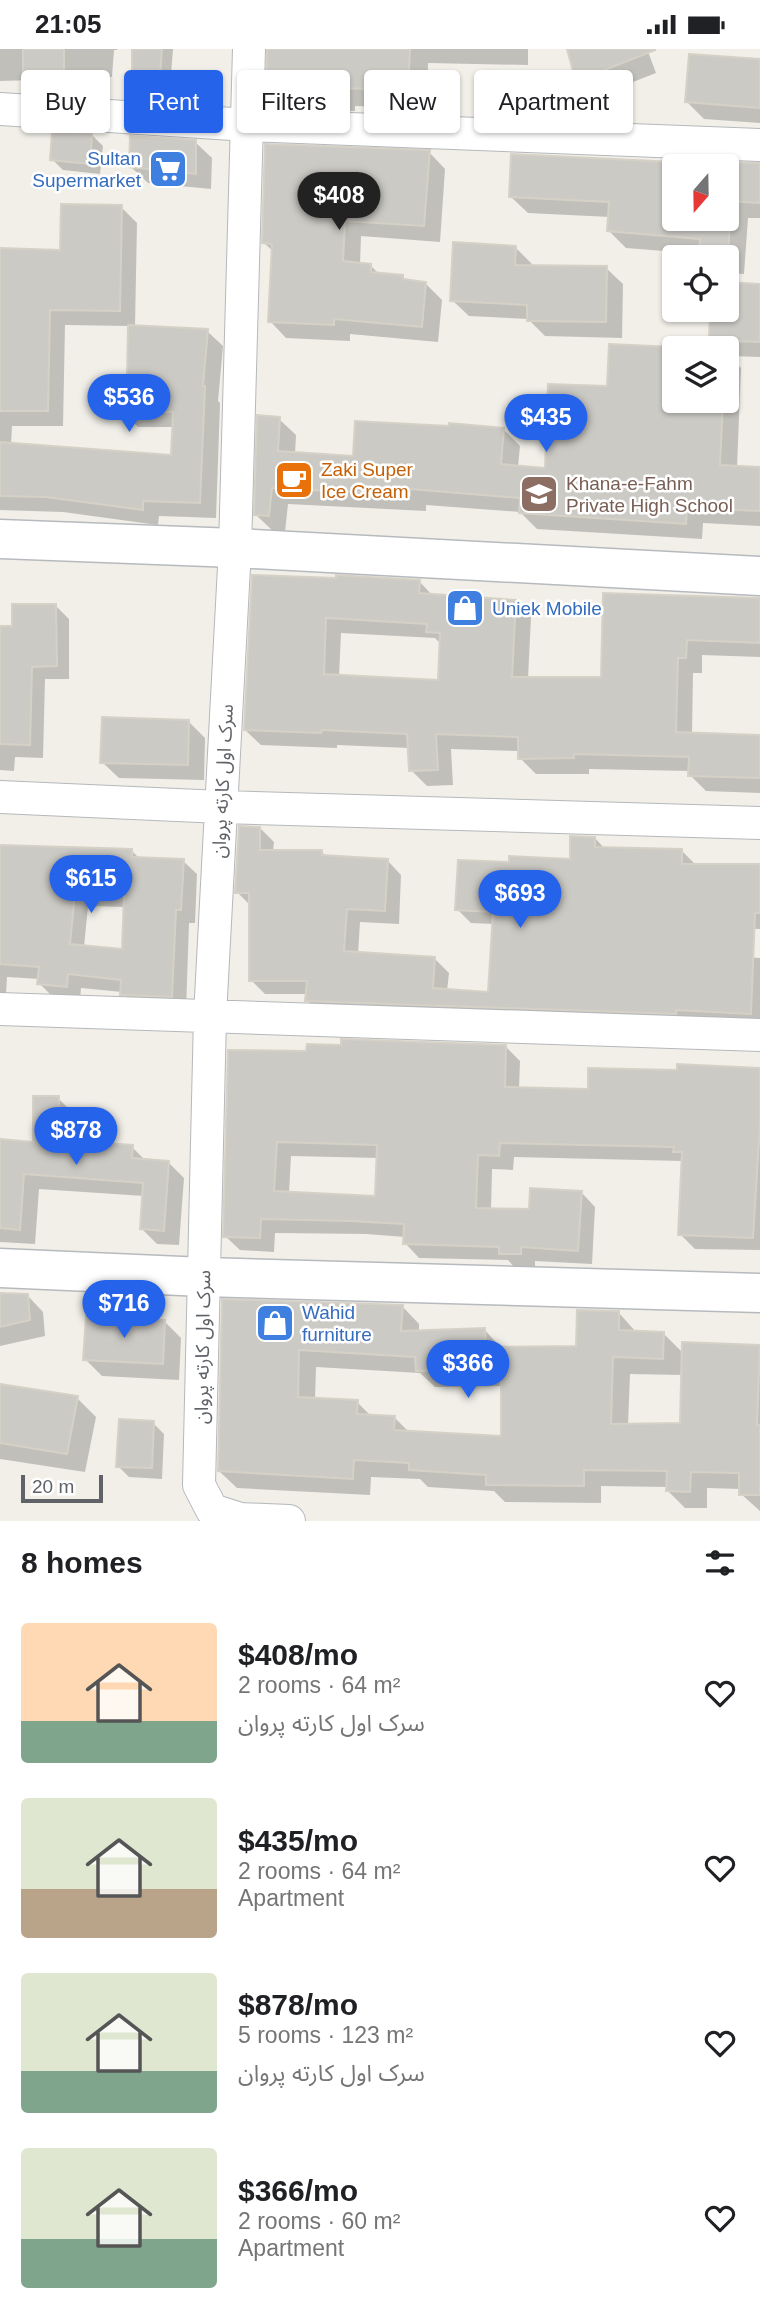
<!DOCTYPE html>
<meta charset="utf-8">
<style>
:root{--surface:#fff;--page:#f2f2f2;--text:#202124;--muted:#757577;--accent:#2563eb}
body{margin:0;font-family:Helvetica,"Noto Sans Arabic",sans-serif;background:var(--page);color:var(--text);height:100vh;display:flex;flex-direction:column;font-size:26px;white-space:nowrap}
*{box-sizing:border-box;margin:0}
p{font-size:23px;color:var(--muted)}
.icon{flex:none;width:38px;height:38px;fill:none;stroke:currentColor;stroke-width:2;stroke-linecap:round;stroke-linejoin:round}
.map{position:relative;height:1472px;overflow:hidden}
.sheet{display:flex;flex-direction:column;background:var(--surface);flex:1}
.sheet>*{flex:none}
.guide{position:absolute;left:21px;top:21px;width:719px;height:63px;display:flex;gap:14px}
.needle{width:46px;rotate:200deg}
.tools{position:absolute;left:662px;top:105px;display:grid;gap:14px}
.tools a{display:grid;place-items:center;width:77px;height:77px;border-radius:7px;background:var(--surface);box-shadow:0 2px 5px #0004;font-size:35px}
.scale{position:absolute;left:21px;bottom:18px;width:82px;box-sizing:border-box;padding-left:7px;border:4px solid #5f6368;border-top:0;font-size:19px;line-height:24px;white-space:nowrap;color:#5f6368;-webkit-text-stroke:5px #fff;paint-order:stroke}
.price{position:absolute;translate:-50% -60px;padding:0 16px;border-radius:24px;background:var(--accent);color:#fff;font-size:23px;line-height:46px;filter:drop-shadow(0 2px 4px #0008)}
.price::after{content:'';position:absolute;left:50%;top:42px;width:21px;height:16px;margin-left:-10px;background:inherit;clip-path:polygon(0 0,100% 0,50% 100%)}
.price.on{background:#222;color:#fff}
ul{padding:0;list-style:none}
li{display:flex;align-items:center;gap:21px;height:175px;padding:0 21px}
li span{display:grid;place-items:center;flex:none;width:196px;height:140px;border-radius:7px;color:#555}
li>.icon{margin-inline-start:auto}
span .icon{width:84px;height:84px;fill:#fffc;stroke-width:1}
li b{font-size:30px}
h2{display:flex;justify-content:space-between;align-items:center;height:84px;padding:0 21px;font-size:30px}
.chip{padding:0 24px;border-radius:7px;background:var(--surface);box-shadow:0 2px 5px #0004;font-size:24px;line-height:63px}
.chip.on{background:var(--accent);color:#fff}
.status{display:flex;justify-content:space-between;align-items:center;height:49px;padding:0 35px;background:var(--surface);direction:ltr}
.status svg{height:19px;fill:currentColor}
.map>svg:first-child{display:block}
.shadow{fill:#0003;fill-rule:evenodd}
.building{fill:#cccac5;stroke:#d6d1c6;stroke-width:2;fill-rule:evenodd}
.lines{fill:none;stroke-linecap:round;stroke-linejoin:round}
.street-casing{stroke:#b5b8bc;stroke-width:34}
.secondary-casing{stroke:#b6babf;stroke-width:41}
.street{stroke:#fff;stroke-width:32}
.secondary{stroke:#fff;stroke-width:38}
.labels{text-anchor:middle;stroke-width:5;stroke-linejoin:round;paint-order:stroke}
.shop-label{font-size:19px;fill:#366cbe;stroke:#fff;text-anchor:start}
.food-label{font-size:19px;fill:#c56008;stroke:#fff;text-anchor:start}
.education-label{font-size:19px;fill:#785e54;stroke:#fff;text-anchor:start}
.street-label{font-size:19px;fill:#5f6368;stroke:#fff}
</style>
<div class="status"><b>21:05</b><svg viewBox="0 0 49 12"><path d="M0 12V9h3v3zM5 12V6h3v6zM10 12V3h3v9zM15 12V0h3v12zM26 1h20v11H26zM47 4h2v5h-2z"/></svg></div>
<div class="map">
<svg width="760" height="1472" viewBox="0 0 760 1472">
<rect width="100%" height="100%" fill="#f1efe8"/>
<path class="shadow" d="M0,0h117v1h-3l-2,27h-35v9l-38,-1 -5,-5 -34,1z
M134,0h39l-3,38 -26,-2 -11,-11z
M269,0h259v16l-100,-2 -1,45 -72,-2v5l-68,-2 -19,-19z
M569,0h78l9,24 -41,16 -22,2 -17,-17z
M760,12v62l-56,-4 -17,-17z
M92,86l11,11 -3,28 -37,-4 -11,-11z
M195,93l17,16 -1,31 -63,-6 -17,-16z
M429,103l16,17 -5,73 -79,-6 -1,29 11,1 8,8 23,2 6,6 17,1 17,17 -4,42 -88,-8v7l-64,-3 -16,-17 4,-69 -10,-9z
M639,111l67,6 1,-3 53,2v53h-12l-4,56 -18,-1v-16h-23l-2,-3 -75,-6 -17,-17 1,-14 -82,-4 -17,-16zM674,117h52v53h-52z
M121,158l16,16 -2,104 72,4 16,15 -5,55 2,2 -4,115 -57,-2 -1,9 -95,-13 -63,-2v-261l61,3zM65,276l64,1v54l-7,31 16,16h36l-1,30 -162,-12 1,-19h51z
M515,198l17,17v3l74,1 17,16 -1,54 -77,-2 -17,-17 -59,-3 -17,-16z
M760,237v71l-31,-1 12,12 -4,99 23,1v58l-57,-3 -1,16 -165,-10 -17,-17 -94,-7v6l-138,-7 -3,28 -12,-1 -17,-16 23,-96 17,16 -1,19 60,4 148,-29 17,17 -2,21 29,3 127,-69h52v-53h-6l-10,-9 2,-29h14z
M254,528l165,4 14,15 83,5 15,16 -3,62 75,-1 157,-79v58l-58,-2v18h-9l-1,61 68,3v56l-54,-2 -16,-16v-4l-101,-2v5h-53l-16,-16v-7l-69,-2 2,36 -26,1 -16,-16 -2,-22 -72,-3v3l-76,-3 -16,-15zM341,584l94,5 6,6 -1,38 -101,-5z
M55,556l14,14v60h-24l-2,79 -28,-1 -1,14 -14,-1v-142l14,-1z
M189,673l16,16 -1,42 -85,-2 -17,-16z
M260,779l14,14 -1,9h48l6,6 60,3 14,15 -2,49 -39,-2 -2,32 77,5 14,14 -2,18 43,3 4,-70 -23,-1 -14,-14 53,-45 61,-4 24,-22 10,11 77,2 14,14 64,1v63l-31,-1 -2,28 33,2v69l-439,-13 -14,-14 1,-6h-43l-14,-14v-74l-14,-14z
M0,798l131,3 9,9 43,2 14,13 -2,49h-6l-3,87 -50,-2 -14,-16 -41,-4 -1,12 -27,-3 -14,-14 1,-4 -33,-2 -1,17h-6zM88,857l37,1 -1,44 -40,-4z
M505,997l15,15 -1,28 71,2 170,-21v180l-65,-1 -15,-15 3,-73 -169,-4 -1,13 -21,-1 -1,41h40l50,-18 14,15 -3,57 -57,-3v7h-20l-7,-8 -89,-2 -14,-15v-6l-39,-3 -91,-1 -1,19 -34,-2 -15,-14 83,-183zM291,1107l88,2 -2,40 -88,-5z
M58,1049l15,15v30l59,4 14,14 23,2 15,15 -5,67 -22,-1 -16,-16 3,-32 -105,-7 -4,55 -35,-2v-101l34,3z
M0,1246h27l16,17 2,24 -45,10z
M223,1252l179,5 17,18v8l65,-3 18,20 75,-2 42,-34 17,19 27,1 20,20 1,-9 76,3v164l-19,-17v-5l-34,-1v20h-22l-17,-17v-4l-67,-1v17l-96,-1 -11,-11 -66,-4 -8,-8 -49,-2 -1,18 -133,-7 -18,-17zM316,1318l104,6 15,14 68,-1v52l-94,-6 -15,-15 -23,-1 -14,-14 -42,-2zM630,1325l53,1 -2,50 -53,1z
M165,1273l16,16 -2,42 -77,-4 -17,-17z
M0,1337l77,12 19,19 -11,55 -85,-13z
M153,1374l11,11 -2,45 -33,-2 -11,-11z"/>
<path class="building" d="M23,0h41v24l-41,-1z
M132,0h30l-2,27 -28,-2z
M267,0h143l-2,41 -71,-2v5l-71,-2z
M567,0h88v1l-58,23 -23,2z
M689,5l71,5v49l-75,-6z
M52,82l40,2 -2,31 -40,-4z
M130,87l66,4v34l-67,-7z
M265,95l165,6 -6,76 -79,-5 -2,40 28,3v8l32,3v4l23,3 -4,45 -88,-8v6l-66,-3 4,-78 -10,-1z
M511,105l163,8v57h56l-2,39 -29,-2 1,-17 -93,-8 2,-29 -100,-5z
M726,113l34,1v40l-34,-2z
M61,155l61,1 -2,106 -70,-1 -2,101h-48v-163l60,2z
M453,193l63,4 -1,19 92,1 -1,56 -79,-1v-16l-77,-4z
M726,233l34,2v58l-51,-2 1,-30h16z
M128,276l80,4 -5,57h2l-5,117 -57,-2v9l-97,-13 -46,-1v-54l171,13 2,-43h-53v-34h7z
M609,295l65,3v54h49l-3,64 40,2v44l-73,-3 -1,16 -167,-11 1,-15 -110,-9v6l-138,-7 -3,28 -15,-1 3,-100 23,2 -2,34 75,5 2,-35 94,5v-3l55,5 -3,36 44,4 3,-84 59,2z
M252,526l84,3v-3l84,5 -1,13 97,7 -4,77h89l2,-84 157,5v45l-73,-3 -1,18h-8l-2,74 84,3v43l-72,-2 1,-19 -115,-3v4l-56,1v-22l-82,-3 2,36 -29,1 -2,-37 -85,-4 -1,3 -77,-3zM326,569l101,6 -1,8 14,1 -2,47 -114,-6z
M12,555h44l1,62 -25,1 -2,78 -30,-1v-118h12z
M102,668l87,3 -1,45 -88,-2z
M239,777l21,1v23h62v5l66,4 -3,52 -38,-2 -3,42 91,6 -2,31 55,4 5,-80 -38,-2 3,-50 51,2v-6l61,3v-23l25,1v10l87,2v15h78v49h-5l-4,101 -75,-4v4l-371,-13 2,-20h-58v-88h-14z
M0,796l132,4v8l52,2 -3,51h-5l-4,87 -52,-2 1,-15 -53,-6 -1,13 -30,-3 2,-17 -39,-3zM75,844l49,2 -2,54 -52,-5z
M341,990l165,6 -1,42 83,2v-21l89,2v-6l83,4v56l-7,114 -75,-3 4,-83h-9l1,-5 -174,-4 -1,13 -21,-1 -2,53 53,1 1,-21 52,3 -4,60 -57,-4v7h-22v-7l-96,-3 1,-20 -54,-3 -89,-2 -1,19 -37,-1 5,-187 78,1 1,-7 34,1zM277,1093l100,3 -2,51 -101,-5z
M33,1047h26l-1,44 75,5 -1,13 37,3 -5,70 -24,-2 3,-46 -119,-9 -4,56 -20,-2v-89l33,3z
M0,1244l28,1 2,26 -30,7z
M222,1250l181,6 -2,26 84,-3 1,19 90,-1 1,-36 42,1v19l45,2 -1,27 -50,-2 -2,67 69,-1 2,-81 78,3 -3,80h3v70h-21v-22l-48,-1 -1,20 -24,-1 1,-20 -83,-1v16l-98,-1v-10l-77,-5v-7l-55,-3 -1,19 -135,-8zM299,1301l116,7 1,14 85,-2v67l-107,-6 1,-14 -38,-2 1,-14 -60,-3z
M86,1267l79,4 -2,44 -80,-4z
M0,1335l78,12 -11,58 -67,-11z
M119,1370l35,2 -2,47 -36,-1z"/>
<g class="lines">
<defs>
<path id="street" d="M249,0l-14,499 -25,468 -11,469 13,25 28,9 49,2
M0,60l248,16 512,20
M0,748l221,10 539,16
M0,960l760,26"/>
<path id="secondary" d="M0,490l235,9 525,28
M0,1219l204,9 556,16"/>
</defs>
<use href="#street" class="street-casing"/>
<use href="#secondary" class="secondary-casing"/>
<use href="#street" class="street"/>
<use href="#secondary" class="secondary"/>
</g>
<defs>
<symbol id="supermarket-square" viewBox="-11 -11 22 22"><rect x="-9" y="-9" width="18" height="18" rx="4" fill="#3f7fe0" stroke="#fff"/><path d="M-6-5.5h2.5l.6 2H6L4.5 2H-2.5L-4.4-4H-6ZM-1.5 3.2a1.3 1.3 0 1 0 .1 0ZM3 3.2a1.3 1.3 0 1 0 .1 0Z" fill="#fff"/></symbol>
<symbol id="cafe-square" viewBox="-11 -11 22 22"><rect x="-9" y="-9" width="18" height="18" rx="4" fill="#e8710a" stroke="#fff"/><path d="M-5.5-4.5H6V0H3Q3 3.5 0 3.5H-2.5Q-5.5 3.5-5.5 0ZM3-3.2v2h1.7v-2ZM-6 4.5H4V6H-6Z" fill="#fff"/></symbol>
<symbol id="school-square" viewBox="-11 -11 22 22"><rect x="-9" y="-9" width="18" height="18" rx="4" fill="#8d6e63" stroke="#fff"/><path d="M0-5L7-2L0 1L-7-2ZM-4 1L0 2.5L4 1V4Q0 6-4 4Z" fill="#fff"/></symbol>
<symbol id="shop-square" viewBox="-11 -11 22 22"><rect x="-9" y="-9" width="18" height="18" rx="4" fill="#3f7fe0" stroke="#fff"/><path d="M-5-2.5h2.3a2.7 3.5 0 0 1 5.4 0H5L5.5 6h-11ZM-1.5-2.5h3a1.5 2.3 0 0 0-3 0Z" fill="#fff"/></symbol>
</defs>
<g fill-rule="evenodd">
<use href="#supermarket-square" x="146" y="98" width="44" height="44"/>
<use href="#cafe-square" x="272" y="409" width="44" height="44"/>
<use href="#school-square" x="517" y="423" width="44" height="44"/>
<use href="#shop-square" x="443" y="537" width="44" height="44"/>
<use href="#shop-square" x="253" y="1252" width="44" height="44"/>
</g>
<g class="labels">
<g class="shop-label">
<text x="141" y="116" text-anchor="end">Sultan<tspan x="141" dy="22">Supermarket</tspan></text>
<text x="492" y="566">Uniek Mobile</text>
<text x="302" y="1270">Wahid<tspan x="302" dy="22">furniture</tspan></text>
</g>
<g class="food-label">
<text x="321" y="427">Zaki Super<tspan x="321" dy="22">Ice Cream</tspan></text>
</g>
<g class="education-label">
<text x="566" y="441">Khana-e-Fahm<tspan x="566" dy="22">Private High School</tspan></text>
</g>
<g class="street-label">
<text transform="translate(222 732) rotate(-87)" y="7">سرک اول کارته پروان</text>
<text transform="translate(202 1298) rotate(-89)" y="7">سرک اول کارته پروان</text>
</g>
</g>
</svg>
<div class="tools">
<a><svg class="needle" viewBox="-14 -14 28 28"><path d="M0-13l5 13h-10z" fill="#e53935"/><path d="M0 13l5-13h-10z" fill="#757577"/></svg></a>
<a><svg class="icon" aria-label="locate" viewBox="0 0 24 24"><circle cx="12" cy="12" r="6"/><path d="M12 2v4M12 18v4M2 12h4M18 12h4"/></svg></a>
<a><svg class="icon" aria-label="layers" viewBox="0 0 24 24"><path d="M12 4l9 5-9 5-9-5zM3 14l9 5 9-5"/></svg></a>
</div>
<div class="scale">20 m</div>
<b class="price on" style="left:339px;top:183px">$408</b>
<b class="price" style="left:129px;top:385px">$536</b>
<b class="price" style="left:546px;top:405px">$435</b>
<b class="price" style="left:91px;top:866px">$615</b>
<b class="price" style="left:520px;top:881px">$693</b>
<b class="price" style="left:76px;top:1118px">$878</b>
<b class="price" style="left:124px;top:1291px">$716</b>
<b class="price" style="left:468px;top:1351px">$366</b>
<div class="guide">
<a class="chip">Buy</a>
<a class="chip on">Rent</a>
<a class="chip">Filters</a>
<a class="chip">New</a>
<a class="chip">Apartment</a>
</div>
</div>
<section class="sheet">
<h2>8 homes<svg class="icon" aria-label="filters" viewBox="0 0 24 24"><path d="M4 7h16M4 17h16"/><circle cx="9" cy="7" r="2"/><circle cx="15" cy="17" r="2"/></svg></h2>
<ul>
<li><span style="background:linear-gradient(#ffd9b3 70%,#7fa58c 0)"><svg class="icon" aria-label="home" viewBox="0 0 24 24"><path d="M3 11l9-7 9 7M6 9v11h12V9"/></svg></span><div><b>$408/mo</b><p>2 rooms · 64 m²</p><p>سرک اول کارته پروان</p></div><svg class="icon" aria-label="heart" viewBox="0 0 24 24"><path d="M12 20l-8-8c-3-5 5-10 8-4 3-6 11-1 8 4z"/></svg></li>
<li><span style="background:linear-gradient(#dfe7d0 65%,#b9a48a 0)"><svg class="icon" aria-label="home" viewBox="0 0 24 24"><path d="M3 11l9-7 9 7M6 9v11h12V9"/></svg></span><div><b>$435/mo</b><p>2 rooms · 64 m²</p><p>Apartment</p></div><svg class="icon" aria-label="heart" viewBox="0 0 24 24"><path d="M12 20l-8-8c-3-5 5-10 8-4 3-6 11-1 8 4z"/></svg></li>
<li><span style="background:linear-gradient(#dfe7d0 70%,#7fa58c 0)"><svg class="icon" aria-label="home" viewBox="0 0 24 24"><path d="M3 11l9-7 9 7M6 9v11h12V9"/></svg></span><div><b>$878/mo</b><p>5 rooms · 123 m²</p><p>سرک اول کارته پروان</p></div><svg class="icon" aria-label="heart" viewBox="0 0 24 24"><path d="M12 20l-8-8c-3-5 5-10 8-4 3-6 11-1 8 4z"/></svg></li>
<li><span style="background:linear-gradient(#dfe7d0 65%,#7fa58c 0)"><svg class="icon" aria-label="home" viewBox="0 0 24 24"><path d="M3 11l9-7 9 7M6 9v11h12V9"/></svg></span><div><b>$366/mo</b><p>2 rooms · 60 m²</p><p>Apartment</p></div><svg class="icon" aria-label="heart" viewBox="0 0 24 24"><path d="M12 20l-8-8c-3-5 5-10 8-4 3-6 11-1 8 4z"/></svg></li>
</ul>
</section>
